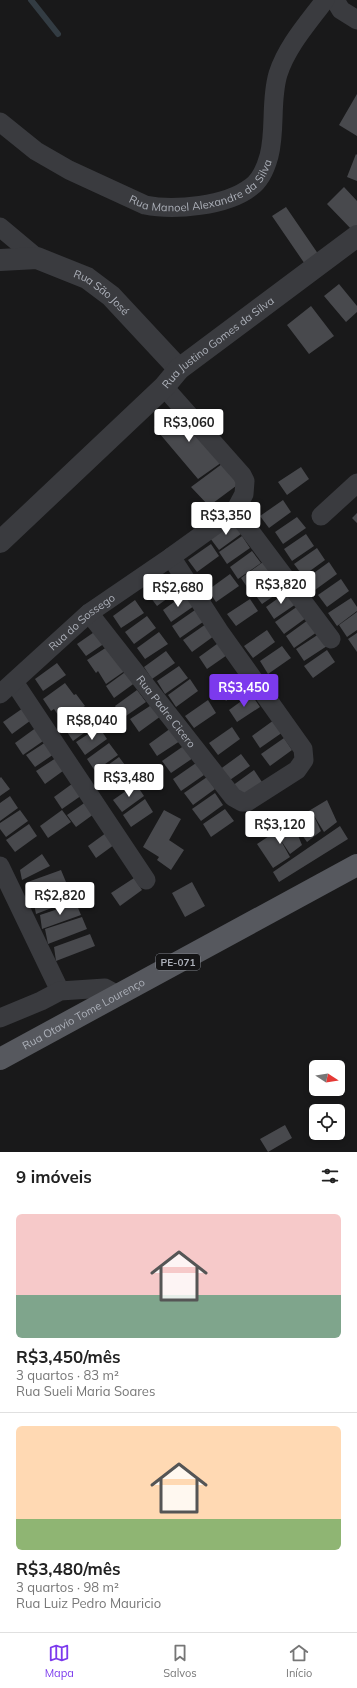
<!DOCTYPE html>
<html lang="pt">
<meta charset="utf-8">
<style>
:root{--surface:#fff;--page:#f2f2f2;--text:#222;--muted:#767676;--line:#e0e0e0;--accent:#7c3aed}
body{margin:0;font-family:Mulish,sans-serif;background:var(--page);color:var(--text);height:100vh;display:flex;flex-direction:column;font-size:15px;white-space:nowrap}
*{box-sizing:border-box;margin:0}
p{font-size:13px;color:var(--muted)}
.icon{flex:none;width:22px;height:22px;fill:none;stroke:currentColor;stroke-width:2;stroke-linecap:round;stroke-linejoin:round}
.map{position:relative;height:1152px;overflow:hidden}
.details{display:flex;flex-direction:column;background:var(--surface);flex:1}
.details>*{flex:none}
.needle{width:26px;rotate:102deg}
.buttons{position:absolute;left:309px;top:1060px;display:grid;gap:8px}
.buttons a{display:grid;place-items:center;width:36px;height:36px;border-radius:6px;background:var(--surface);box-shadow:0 2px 6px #0003;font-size:20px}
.price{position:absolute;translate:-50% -34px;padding:0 9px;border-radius:4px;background:#fff;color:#222;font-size:13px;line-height:26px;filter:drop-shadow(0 1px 2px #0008)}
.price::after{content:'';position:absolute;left:50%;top:24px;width:12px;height:9px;margin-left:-6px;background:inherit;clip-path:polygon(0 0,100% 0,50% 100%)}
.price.on{background:var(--accent);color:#fff}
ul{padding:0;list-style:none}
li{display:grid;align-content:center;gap:8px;height:212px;padding:0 16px}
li+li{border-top:1px solid var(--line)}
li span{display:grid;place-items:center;height:124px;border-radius:6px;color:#555}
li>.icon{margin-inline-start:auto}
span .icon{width:72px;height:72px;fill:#fffc;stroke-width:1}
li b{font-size:17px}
h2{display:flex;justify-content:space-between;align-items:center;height:48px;padding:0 16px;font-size:17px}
.tabs{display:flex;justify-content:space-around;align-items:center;height:56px;border-top:1px solid var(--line);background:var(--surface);font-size:11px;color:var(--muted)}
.tabs a{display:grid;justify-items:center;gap:2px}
.tabs .on{color:var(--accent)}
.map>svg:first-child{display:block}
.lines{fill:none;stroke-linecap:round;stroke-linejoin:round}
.stream{stroke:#333c43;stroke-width:6}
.building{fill:#48494d}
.minor{stroke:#3a3b3f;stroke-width:19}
.tertiary{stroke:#3a3b3f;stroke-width:22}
.primary{stroke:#56585e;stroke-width:22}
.labels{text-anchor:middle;stroke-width:3;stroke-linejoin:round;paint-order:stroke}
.shield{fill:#141415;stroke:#7e8188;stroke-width:1}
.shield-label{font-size:10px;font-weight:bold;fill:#acb0b9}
.street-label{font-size:11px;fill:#acb0b9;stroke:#141415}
</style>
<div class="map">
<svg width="357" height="1152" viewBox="0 0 357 1152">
<rect width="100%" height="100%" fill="#19191a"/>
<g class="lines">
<path class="stream" d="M31,0l27,34"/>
</g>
<path class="building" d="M357,94v42l-18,-11z
M356,154l1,1v26l-10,-4z
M344,187l13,14v29l-3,2 -27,-28z
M286,207l37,54 -14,9 -37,-54z
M339,284l18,22v6l-11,10 -22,-26z
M311,306l23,30 -25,18 -22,-29z
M179,406l46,54 -27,19 -44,-52z
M226,461l14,22 -31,23 -18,-19z
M301,467l8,12 -22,16 -9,-13z
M283,500l8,12 -22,16 -9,-12z
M357,513v10l-5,-5z
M297,517l9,11 -23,16 -8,-12z
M233,522l8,12 -22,16 -9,-12z
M306,534l8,12 -22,15 -8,-12z
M242,536l8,12 -23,16 -8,-12z
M211,544l8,12 -22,16 -9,-12z
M317,548l8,12 -22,16 -9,-12z
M252,551l9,12 -23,16 -8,-12z
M263,562l9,13 -23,15 -8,-12z
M329,562l8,12 -22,16 -8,-12z
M230,574l9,12 -23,16 -8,-12z
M276,577l8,12 -22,15 -9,-12z
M171,578l8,12 -22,16 -9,-12z
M341,579l8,12 -22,16 -9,-12z
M288,591l8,13 -22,15 -8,-12z
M185,594l9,12 -23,16 -8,-12z
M351,598l6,9v4l-20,15 -9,-13z
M250,599l8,12 -22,15 -9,-12z
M135,600l9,13 -23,15 -8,-12z
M298,606l8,12 -22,16 -9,-12z
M195,610l8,12 -23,16 -8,-12z
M357,612v18l-10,7 -8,-12z
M147,616l9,12 -22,16 -9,-12z
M308,620l9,12 -23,16 -8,-12z
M206,624l8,12 -22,16 -9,-12z
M100,628l8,13 -22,15 -9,-12z
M267,630l8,12 -22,16 -9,-12z
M159,632l9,12 -23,15 -8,-11z
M357,633v19l-9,-13z
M319,634l8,12 -23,15 -8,-12z
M221,641l9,12 -23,16 -8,-12z
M110,645l19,23 -23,16 -8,-13 -2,2 -9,-13z
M282,646l9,12 -23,16 -8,-13z
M327,650l8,12 -22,16 -9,-12z
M166,651l9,12 -23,16 -8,-12z
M57,663l9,12 -23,16 -8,-12z
M179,666l9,12 -23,16 -8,-13z
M128,670l8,12 -22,16 -8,-12z
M240,673l8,12 -22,16 -8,-12z
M190,679l8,12 -22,16 -8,-12z
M65,683l9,12 2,-1 9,12 -23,15 -8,-12 -3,2 -8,-12z
M137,690l9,12 -23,16 -8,-12z
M251,694l9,13 -23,15 -8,-12z
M208,700l8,13 -22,15 -9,-12z
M153,704l8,12 -22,16 -9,-13z
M26,706l8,12 -22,16 -9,-12z
M87,713l8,12 -22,16 -8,-12z
M274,720l9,12 -23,16 -8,-12z
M37,727l9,12 -23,16 -8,-12z
M99,727l8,12 -22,16 -9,-13z
M232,727l8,12 -22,16 -9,-12z
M171,728l9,13 -23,15 -8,-12z
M284,738l8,12 -22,16 -9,-12z
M49,740l8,12 -22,15 -9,-12z
M109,743l9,12 -23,16 -8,-12z
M185,745l8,13 -22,15 -9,-12z
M241,754l9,12 -23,16 -8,-12z
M59,756l8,12 -22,16 -9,-13z
M119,757l9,12 -23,16 -8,-12z
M196,763l8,12 -23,16 -8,-12z
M254,770l8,12 -22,16 -8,-12z
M1,777l9,12 -10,7v-18z
M207,777l8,12 -22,16 -9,-12z
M76,781l9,12 -23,16 -8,-12z
M136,784l8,12 -22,16 -9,-12z
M215,793l8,12 -22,16 -9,-12z
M10,796l8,12 -18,13v-18z
M90,799l8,12 -22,16 -9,-12z
M145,799l8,13 -22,15 -8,-12z
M327,800l10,22 -13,10 -11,-18 8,17 -14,11 -15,-21z
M225,809l9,12 -23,16 -8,-13z
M20,810l8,11 -22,16 -6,-8v-6z
M62,810l9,12 -23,16 -8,-12z
M164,810l17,9 -17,30 5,-9 15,10 -13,20 -14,-10 2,-3 -16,-10z
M292,821l10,24 -12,9 -10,-15 10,18 -17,11 -16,-24z
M29,824l8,12 -22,16 -9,-12z
M340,826l8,13 -69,43 -6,-10z
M110,830l8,12 -22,16 -8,-12z
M42,854l8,12 -28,14 -2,-10z
M61,870l5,12 -38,15 -3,-14z
M134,878l8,12 -22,16 -9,-13z
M192,882l13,24 -20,11 -13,-24z
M70,887l5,12 -39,15 -3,-15z
M76,903l5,12 -39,14 -2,-14z
M82,917l5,12 -39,15 -3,-15z
M90,934l5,12 -39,15 -2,-14z
M285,1125l7,13 -24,14 -8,-13z"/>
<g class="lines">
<g class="minor">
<path d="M335,0l6,10 16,10"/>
<path id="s1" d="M0,122l36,29 33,19 76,35c29,6 82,1 106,-18 10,-7 15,-20 18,-31 7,-26 1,-55 9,-82 9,-28 30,-51 47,-74"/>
<path d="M0,227l37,31"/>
<path d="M235,511l96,128"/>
<path d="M321,516l36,-33"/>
<path id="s2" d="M89,613l144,184 9,5h5l50,-32 7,-10 -1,-11 -84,-118 -48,-74"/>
<path d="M14,682l132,198"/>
<path id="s3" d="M0,694l89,-81 82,-56 64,-46 9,-17 1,-13 -3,-6 -78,-88"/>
<path d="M0,866l60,125"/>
<path d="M0,1018l41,-17 19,-10 45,-3 13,7"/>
</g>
<g class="tertiary">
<path id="s4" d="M0,260l37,-2 50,20 24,18 68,73"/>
<path id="s5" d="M0,542l164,-155 15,-18 178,-133"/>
</g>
<path class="primary" id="s6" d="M0,1059l357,-194"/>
</g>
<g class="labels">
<rect class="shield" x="156" y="954" width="44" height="16" rx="3"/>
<g class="shield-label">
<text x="178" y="966">PE-071</text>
</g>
<g class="street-label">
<text dy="4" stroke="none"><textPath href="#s1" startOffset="231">Rua Manoel Alexandre da Silva</textPath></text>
<text dy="4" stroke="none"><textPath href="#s4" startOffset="111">Rua São José</textPath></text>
<text dy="4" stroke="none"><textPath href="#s5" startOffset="296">Rua Justino Gomes da Silva</textPath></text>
<text dy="4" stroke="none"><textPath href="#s3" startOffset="109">Rua do Sossego</textPath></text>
<text dy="4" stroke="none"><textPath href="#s2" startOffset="125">Rua Padre Cicero</textPath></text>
<text dy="4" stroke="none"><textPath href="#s6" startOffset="95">Rua Otavio Tome Lourenço</textPath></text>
</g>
</g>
</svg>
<div class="buttons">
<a><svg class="needle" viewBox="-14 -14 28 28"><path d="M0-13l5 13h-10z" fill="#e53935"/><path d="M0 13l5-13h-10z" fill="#767676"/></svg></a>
<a><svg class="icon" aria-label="locate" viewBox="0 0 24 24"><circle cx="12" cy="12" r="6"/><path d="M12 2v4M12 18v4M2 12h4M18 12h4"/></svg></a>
</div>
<b class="price" style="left:189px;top:443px">R$3,060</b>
<b class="price" style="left:226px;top:536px">R$3,350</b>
<b class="price" style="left:281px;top:605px">R$3,820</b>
<b class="price" style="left:178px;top:608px">R$2,680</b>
<b class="price on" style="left:244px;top:708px">R$3,450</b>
<b class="price" style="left:92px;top:741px">R$8,040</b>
<b class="price" style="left:129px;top:798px">R$3,480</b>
<b class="price" style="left:280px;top:845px">R$3,120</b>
<b class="price" style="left:60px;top:916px">R$2,820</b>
</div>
<section class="details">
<h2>9 imóveis<svg class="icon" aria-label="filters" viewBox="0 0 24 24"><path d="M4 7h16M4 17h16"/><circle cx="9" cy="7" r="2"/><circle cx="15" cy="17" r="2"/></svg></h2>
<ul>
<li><span style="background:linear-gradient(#f6c9c9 65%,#7fa58c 0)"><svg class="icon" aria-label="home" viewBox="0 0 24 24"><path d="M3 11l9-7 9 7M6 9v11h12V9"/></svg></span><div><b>R$3,450/mês</b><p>3 quartos · 83 m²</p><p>Rua Sueli Maria Soares</p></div></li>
<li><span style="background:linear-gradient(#ffd9b3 75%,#8fb573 0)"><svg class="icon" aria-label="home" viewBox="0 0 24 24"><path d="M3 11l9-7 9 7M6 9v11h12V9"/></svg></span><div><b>R$3,480/mês</b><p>3 quartos · 98 m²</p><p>Rua Luiz Pedro Mauricio</p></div></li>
</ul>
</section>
<nav class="tabs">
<a class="on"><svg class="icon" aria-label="map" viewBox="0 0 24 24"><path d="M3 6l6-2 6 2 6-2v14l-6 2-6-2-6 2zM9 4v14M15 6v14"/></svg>Mapa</a>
<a><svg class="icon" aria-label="saved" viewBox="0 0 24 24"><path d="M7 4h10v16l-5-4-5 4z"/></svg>Salvos</a>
<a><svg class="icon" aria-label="home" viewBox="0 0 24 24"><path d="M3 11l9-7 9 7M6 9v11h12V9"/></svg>Início</a>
</nav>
